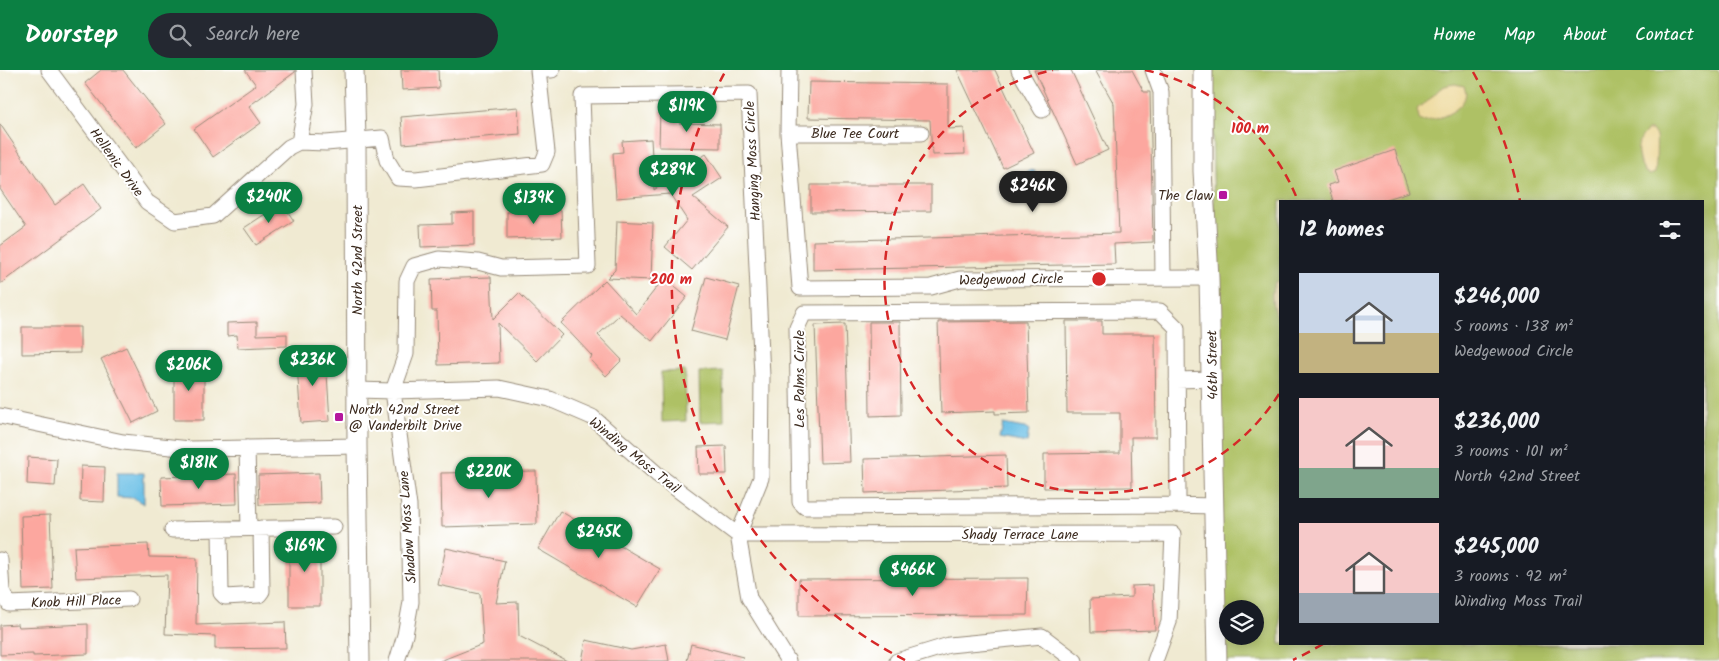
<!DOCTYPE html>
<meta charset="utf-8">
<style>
:root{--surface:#171b24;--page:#242831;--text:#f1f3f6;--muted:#9ea1a6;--accent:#0b8043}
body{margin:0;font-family:Kalam,sans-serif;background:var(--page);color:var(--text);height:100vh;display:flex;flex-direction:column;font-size:19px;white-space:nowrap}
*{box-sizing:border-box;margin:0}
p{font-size:16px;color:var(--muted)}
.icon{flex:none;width:28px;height:28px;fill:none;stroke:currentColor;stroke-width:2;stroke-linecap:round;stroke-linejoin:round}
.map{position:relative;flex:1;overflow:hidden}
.side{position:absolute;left:1279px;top:130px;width:425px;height:445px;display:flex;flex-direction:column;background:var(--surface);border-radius:0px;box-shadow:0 2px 12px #0003}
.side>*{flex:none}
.buttons{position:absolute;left:1219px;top:530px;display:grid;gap:10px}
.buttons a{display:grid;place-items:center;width:45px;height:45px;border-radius:50%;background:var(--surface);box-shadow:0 2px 12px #0003;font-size:25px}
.price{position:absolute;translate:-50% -42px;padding:0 11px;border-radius:18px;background:var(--accent);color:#fff;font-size:16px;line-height:32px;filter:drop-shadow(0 1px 2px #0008)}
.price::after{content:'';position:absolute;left:50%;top:30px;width:15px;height:11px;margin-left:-8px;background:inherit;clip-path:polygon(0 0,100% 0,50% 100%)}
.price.current{background:#222;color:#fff}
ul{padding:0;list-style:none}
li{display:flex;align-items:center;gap:15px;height:125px;padding:0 20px}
li span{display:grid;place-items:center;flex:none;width:140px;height:100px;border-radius:0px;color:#555}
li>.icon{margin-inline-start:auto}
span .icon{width:60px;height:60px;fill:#fffc;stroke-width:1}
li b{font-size:21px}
h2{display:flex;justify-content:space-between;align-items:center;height:60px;padding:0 20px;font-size:21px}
header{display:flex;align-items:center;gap:30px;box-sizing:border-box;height:70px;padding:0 25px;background:var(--accent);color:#fff}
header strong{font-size:24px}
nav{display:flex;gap:28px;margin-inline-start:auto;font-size:18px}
.search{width:350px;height:45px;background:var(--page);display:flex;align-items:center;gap:12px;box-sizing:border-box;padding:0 18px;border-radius:28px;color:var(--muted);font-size:19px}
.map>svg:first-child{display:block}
.green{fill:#aec165;stroke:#747642;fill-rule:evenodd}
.sand{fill:#eeda9e;stroke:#94825e}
.water{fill:#6abfe6;stroke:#527482}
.building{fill:#fca79f}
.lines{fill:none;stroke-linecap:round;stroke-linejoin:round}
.minor-casing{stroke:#968a78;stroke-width:17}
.tertiary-casing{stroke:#968a78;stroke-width:21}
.minor{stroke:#fff;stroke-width:15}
.tertiary{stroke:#fff;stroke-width:19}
.ring{fill:none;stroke:#d62828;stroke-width:2.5;stroke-dasharray:9 6}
.poi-dot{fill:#b5179e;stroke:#fff;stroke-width:2}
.labels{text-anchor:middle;stroke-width:4;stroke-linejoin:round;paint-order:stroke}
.street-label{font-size:14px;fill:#3b2a1e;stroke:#fff}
.poi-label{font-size:14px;fill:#3b2a1e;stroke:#fff;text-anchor:end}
.centre{fill:#d62828;stroke:#fff;stroke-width:2.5}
.ring-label{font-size:15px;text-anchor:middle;font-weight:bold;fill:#d62828;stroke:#fff;stroke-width:4;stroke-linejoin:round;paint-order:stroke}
</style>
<header>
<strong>Doorstep</strong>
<div class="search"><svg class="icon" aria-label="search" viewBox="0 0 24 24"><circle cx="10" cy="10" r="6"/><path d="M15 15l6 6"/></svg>Search here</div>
<nav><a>Home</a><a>Map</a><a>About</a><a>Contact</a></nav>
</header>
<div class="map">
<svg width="1719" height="591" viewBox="0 0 1719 591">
<rect width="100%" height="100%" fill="#fff"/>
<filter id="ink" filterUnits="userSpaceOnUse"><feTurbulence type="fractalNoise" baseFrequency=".02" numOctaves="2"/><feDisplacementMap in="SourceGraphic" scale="10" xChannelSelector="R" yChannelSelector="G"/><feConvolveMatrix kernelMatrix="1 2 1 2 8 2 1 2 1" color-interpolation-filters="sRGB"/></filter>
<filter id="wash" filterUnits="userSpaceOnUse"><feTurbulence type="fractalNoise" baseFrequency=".0096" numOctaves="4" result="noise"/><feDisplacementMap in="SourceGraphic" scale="20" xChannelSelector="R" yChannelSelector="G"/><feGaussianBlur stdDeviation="1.12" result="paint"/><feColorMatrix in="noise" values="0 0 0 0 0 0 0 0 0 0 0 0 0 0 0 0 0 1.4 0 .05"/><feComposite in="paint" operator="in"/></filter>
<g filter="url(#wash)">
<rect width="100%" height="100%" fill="#f0ead2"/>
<path class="green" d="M1211,0h508v591h-496zM1280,131h422v443h-422zM1228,539h27v27h-27z
M685,301l1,50 -24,1 -1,-50z
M723,301l1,50 -24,1 -1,-50z"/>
<path class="sand" d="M1455,14l9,2c10,21 -27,36 -44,35l-3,-11c3,-6 8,-5 12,-10 11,-11 10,-14 26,-16z
M1648,60h4c1,1 4,6 4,7 1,3 0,34 -1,36l-5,2 -6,-4c-8,-14 -10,-29 4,-41z
M1276,211l4,1v36h-3c-5,-10 -8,-28 -1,-37z"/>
<path class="water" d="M1030,100l5,1c-3,10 1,13 9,18l-2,5 -13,-1 -14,6 -6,-12 13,-7z
M1003,354l26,5 -2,14 -27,-5z
M117,403h27v31l-11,-6 -16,-1z"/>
<g id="blocks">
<path class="building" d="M101,0h22l43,54 -30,24 -51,-65z
M245,0h50v2l-46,34 12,17 -48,34 -19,-28 62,-44z
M401,0h37l1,18 -37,2z
M957,0h38l39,83 -31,15z
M1034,0h37l37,80 -31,14z
M1095,0h37l12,22h6l3,150 -39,2 1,20 -302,6v-29l306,-8 -5,-129z
M809,12l139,2v45l16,-1 1,26 -33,1 -2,-35 -122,-2z
M518,37l2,27 -117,10 -2,-27z
M660,40l20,1 -1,12 41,1v24l-61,-1z
M0,54l55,81 29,-21 17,25 -101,75v-38l26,-19 -26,-38z
M651,69l3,51 52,-36 16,24 -29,19 35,30 -36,43 -27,-23 22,-27 -17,-26 -54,4 -3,-45 10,-1 -1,-11z
M1395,80l14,42 -28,9h-48l-5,-16 10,-3 -4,-11z
M811,115h120v26l-120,1z
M282,133l12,18 -38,24 -12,-17z
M561,140l1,27 -55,2v-27z
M474,142v33l-53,2 -1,-22 32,-1v-11z
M617,151l36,2 -2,57 -44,-2 8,-8z
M491,207l2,42 26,-26 43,42 -25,26 -39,-38 1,40 -61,2 -1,-54h-5l-1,-32z
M706,207l33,9 -14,54 -34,-9z
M664,208l23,19 -35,44 -32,-27 -22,21 24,25 -16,16 -16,-17 2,-3 -31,-33 44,-43 31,34z
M1026,251l3,92 -34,1v-3l-54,2 -3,-91z
M1066,251h36v13h53l1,103h-25l1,50 -88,1v-34l76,-1v-40h-53z
M257,252v13l30,-1v12l-49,2 -1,-13 -10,1v-13z
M869,252h31l1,93 -31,1z
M845,254l5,138 -30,1 -5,-138z
M22,257h58v26l-58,1z
M126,277l31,64 -24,12 -32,-64z
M316,278l1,11 9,-1 4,63 -29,2 -5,-73z
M174,293h30v57h-30z
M726,376l1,28h-28l-1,-27z
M1006,385l1,33 -142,5 -1,-34z
M28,387l29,2 -2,27 -28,-2z
M81,396l24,1 -1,35 -24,-1z
M536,401l1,53 -95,3 -1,-54z
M319,403l1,30 -61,2 -1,-30z
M236,404l1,30 -75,2 -1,-29z
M560,441l100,58 -23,38 -99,-58z
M50,445l3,74 -30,1 -2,-74z
M320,470v66h-31v-65z
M148,474l1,13 48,1 -1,67 89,-3 1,26 -71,1v-13l-50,-2 2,-59 -91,3 -2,-31z
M446,478l59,13 -9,42 22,-1 1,34 48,25h-127l43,-17 -3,-50 -42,-9z
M1028,508l-1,37 -228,1v-37z
M1153,515l2,45 -64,2 -1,-33 42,-2v-11z
M18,554l1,3 69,-3v30l-55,2v-2l-33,1v-30z
M586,570l45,10 35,-6 3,17h-87z
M691,574l52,13 -1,4h-55z"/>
</g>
</g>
<g filter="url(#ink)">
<use href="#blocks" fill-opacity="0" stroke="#968a78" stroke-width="1"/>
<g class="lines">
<defs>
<path id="minor" d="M49,0l98,132 28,19 38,-5 76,-69 10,-5 27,1 56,-5 5,22 11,18 18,1 126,-15 5,-12 -9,-82h14
M789,0l-1,63 12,155 131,-1 29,-8 249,-1
M1019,0l23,40
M1153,0l8,22 2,186
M788,63h133
M299,72l7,-38 -2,-34
M1160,241l17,17 1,172 -4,5 -369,2 -5,-5 -3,-174 7,-15z
M1177,310l35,-1
M357,320l36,1 106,-3 51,11 42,18 66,58 80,60 11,63 39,63
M0,346l123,26 67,7 167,-3
M247,378l2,80
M1174,435l40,1
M220,459l1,64 4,4 34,-2 3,-4 -1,-63
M172,460l162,-3
M0,490l2,31 7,13 120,-5
M397,591l8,-26 6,-33 -2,-96 -16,-115 13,-37 1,-73 7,-15 25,-7 39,3 23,6 87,-2 -6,-170 167,-2 13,282 -1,102 -23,57 435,-1 -4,88 -14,39
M897,591l52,-16 93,-9 33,25"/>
<path id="tertiary" d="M354,0l2,69 1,307 3,215
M1203,0v101l6,107 8,383"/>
</defs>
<use href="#minor" class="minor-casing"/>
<use href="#tertiary" class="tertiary-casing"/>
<use href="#minor" class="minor"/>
<use href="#tertiary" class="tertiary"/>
</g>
</g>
<g class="ring">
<path d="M1279 324A214 214 0 1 1 1053 0M1145 0A214 214 0 0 1 1298 131"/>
<path d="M1323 574A428 428 0 0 1 1293 590M905 590A428 428 0 0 1 725 2M1473 2A428 428 0 0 1 1520 131"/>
</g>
<g class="poi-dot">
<rect x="1218" y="120" width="10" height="10" rx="2.5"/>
<rect x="334" y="342" width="10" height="10" rx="2.5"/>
</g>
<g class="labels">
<g class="street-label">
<text x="855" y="68">Blue Tee Court</text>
<text transform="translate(752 91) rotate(-93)" y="5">Hanging Moss Circle</text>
<text transform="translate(117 92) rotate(54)" y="5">Hellenic Drive</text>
<text transform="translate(357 190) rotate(-90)" y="5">North 42nd Street</text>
<text transform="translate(1011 209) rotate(-1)" y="5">Wedgewood Circle</text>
<text transform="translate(1212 295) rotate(-91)" y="5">46th Street</text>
<text transform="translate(799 309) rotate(-90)" y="5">Les Palms Circle</text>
<text transform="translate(635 385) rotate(39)" y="5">Winding Moss Trail</text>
<text transform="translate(407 457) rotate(-94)" y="5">Shadow Moss Lane</text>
<text x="1020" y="469">Shady Terrace Lane</text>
<text transform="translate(76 531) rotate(-2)" y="5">Knob Hill Place</text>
</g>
<g class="poi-label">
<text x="1213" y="130">The Claw</text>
<text x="349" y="344" text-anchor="start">North 42nd Street<tspan x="349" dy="16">@ Vanderbilt Drive</tspan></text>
</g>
</g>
<circle cx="1099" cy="209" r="8" class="centre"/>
<g class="ring-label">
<text x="1250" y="63">100 m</text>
<text x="671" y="214">200 m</text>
</g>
</svg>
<div class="buttons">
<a><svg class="icon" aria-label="layers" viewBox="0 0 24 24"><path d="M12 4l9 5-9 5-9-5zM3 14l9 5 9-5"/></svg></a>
</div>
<b class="price" style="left:687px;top:63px">$119K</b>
<b class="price" style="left:673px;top:127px">$289K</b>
<b class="price current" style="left:1033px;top:143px">$246K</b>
<b class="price" style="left:269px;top:154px">$240K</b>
<b class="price" style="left:534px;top:155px">$139K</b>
<b class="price" style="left:313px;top:317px">$236K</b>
<b class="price" style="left:189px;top:322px">$206K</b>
<b class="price" style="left:199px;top:420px">$181K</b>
<b class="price" style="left:489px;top:429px">$220K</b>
<b class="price" style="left:599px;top:489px">$245K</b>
<b class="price" style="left:305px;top:503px">$169K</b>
<b class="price" style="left:913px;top:527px">$466K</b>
<section class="side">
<h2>12 homes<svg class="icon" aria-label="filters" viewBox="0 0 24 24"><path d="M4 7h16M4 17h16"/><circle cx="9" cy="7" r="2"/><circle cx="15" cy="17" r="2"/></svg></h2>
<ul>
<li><span style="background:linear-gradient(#c9d6e8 60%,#c2b280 0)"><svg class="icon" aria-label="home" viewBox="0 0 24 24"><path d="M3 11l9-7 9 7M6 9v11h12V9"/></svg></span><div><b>$246,000</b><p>5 rooms · 138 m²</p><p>Wedgewood Circle</p></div></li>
<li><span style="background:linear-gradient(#f6c9c9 70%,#7fa58c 0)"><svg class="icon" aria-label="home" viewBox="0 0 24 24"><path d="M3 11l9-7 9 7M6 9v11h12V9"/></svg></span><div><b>$236,000</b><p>3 rooms · 101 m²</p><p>North 42nd Street</p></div></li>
<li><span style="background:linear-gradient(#f6c9c9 70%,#9aa5b1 0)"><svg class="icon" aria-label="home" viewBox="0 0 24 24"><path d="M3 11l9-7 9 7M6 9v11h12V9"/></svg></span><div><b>$245,000</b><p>3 rooms · 92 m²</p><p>Winding Moss Trail</p></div></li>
</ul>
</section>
</div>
